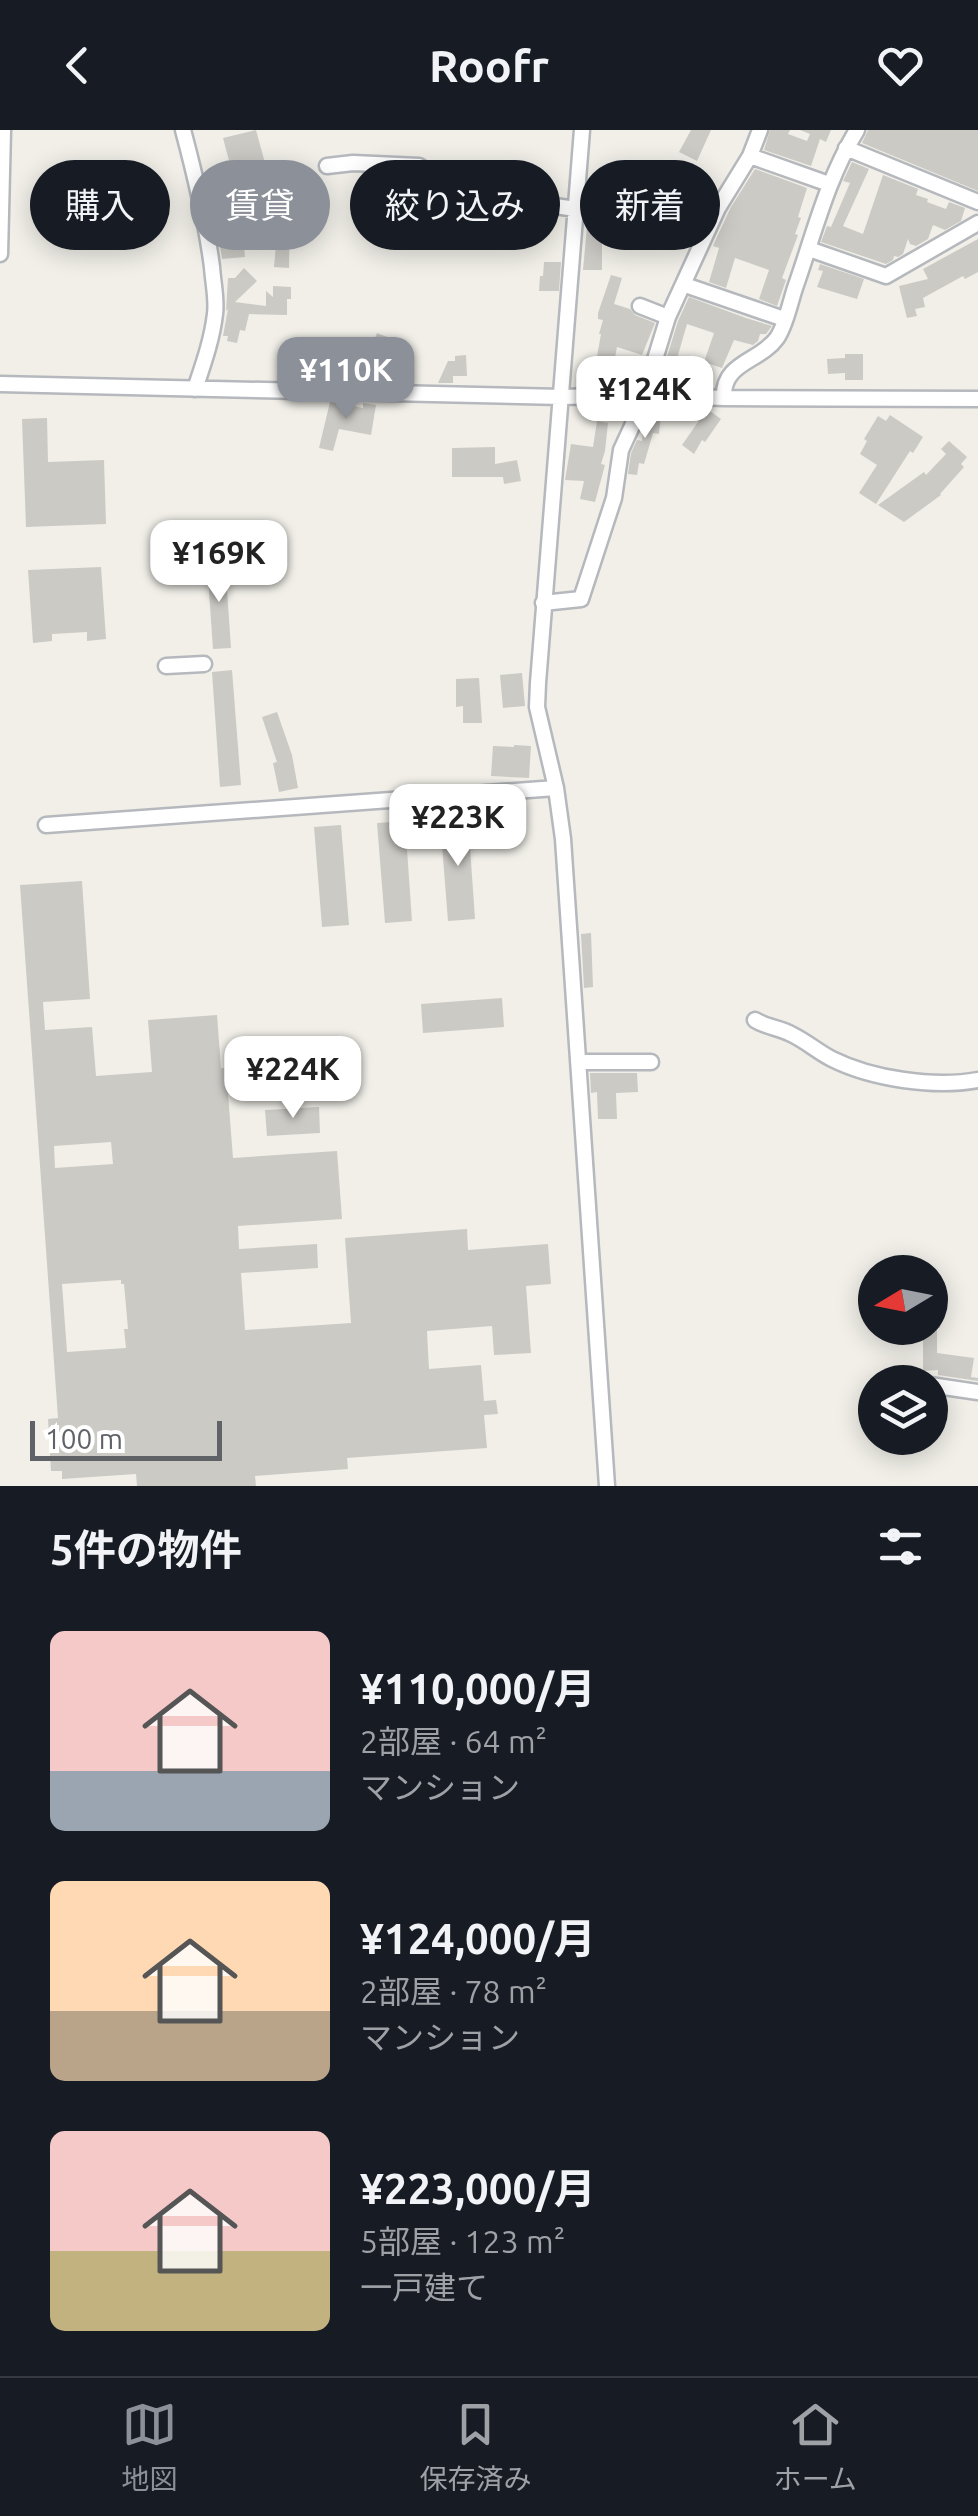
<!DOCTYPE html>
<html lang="ja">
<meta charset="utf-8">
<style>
:root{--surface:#171b24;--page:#242831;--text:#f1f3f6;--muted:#9ea1a6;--line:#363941;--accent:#8c9099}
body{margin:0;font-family:Ubuntu,"Noto Sans JP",sans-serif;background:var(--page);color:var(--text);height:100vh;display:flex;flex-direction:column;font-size:38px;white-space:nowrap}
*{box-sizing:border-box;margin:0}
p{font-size:32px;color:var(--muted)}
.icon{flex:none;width:55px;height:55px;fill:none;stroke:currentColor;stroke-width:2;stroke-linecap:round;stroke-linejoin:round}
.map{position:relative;height:1356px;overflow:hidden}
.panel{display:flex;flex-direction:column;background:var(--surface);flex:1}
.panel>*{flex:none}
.guide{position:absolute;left:30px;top:30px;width:920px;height:90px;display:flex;gap:20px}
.needle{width:65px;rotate:260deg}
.tools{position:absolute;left:858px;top:1125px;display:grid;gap:20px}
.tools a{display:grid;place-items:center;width:90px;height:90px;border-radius:50%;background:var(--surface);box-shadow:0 5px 25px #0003;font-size:50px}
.scale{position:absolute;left:30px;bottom:25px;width:192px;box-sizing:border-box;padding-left:10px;border:5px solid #5f6368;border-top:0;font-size:28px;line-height:35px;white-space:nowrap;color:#5f6368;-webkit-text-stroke:8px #fff;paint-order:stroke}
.price{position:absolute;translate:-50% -85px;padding:0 22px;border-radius:20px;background:#fff;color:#222;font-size:32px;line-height:65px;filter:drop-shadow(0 2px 5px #0008)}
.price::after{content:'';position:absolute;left:50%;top:60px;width:30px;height:22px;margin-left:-15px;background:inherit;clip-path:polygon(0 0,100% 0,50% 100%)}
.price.on{background:var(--accent);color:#fff}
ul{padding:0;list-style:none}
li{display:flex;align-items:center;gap:30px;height:250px;padding:0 50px}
li span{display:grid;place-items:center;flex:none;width:280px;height:200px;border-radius:15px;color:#555}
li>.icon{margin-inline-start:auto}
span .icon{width:120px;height:120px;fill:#fffc;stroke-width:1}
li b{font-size:42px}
h2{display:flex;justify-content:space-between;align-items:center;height:120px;padding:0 50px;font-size:42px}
.tag{padding:0 35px;border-radius:45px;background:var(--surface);box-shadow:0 5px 25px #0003;font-size:35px;line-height:90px}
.tag.on{background:var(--accent);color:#fff}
header{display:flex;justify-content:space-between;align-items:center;height:130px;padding:0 50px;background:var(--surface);font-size:45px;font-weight:600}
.tab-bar{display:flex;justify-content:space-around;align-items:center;height:140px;border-top:2px solid var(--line);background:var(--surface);font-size:28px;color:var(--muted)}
.tab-bar a{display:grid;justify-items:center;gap:5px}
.tab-bar .on{color:var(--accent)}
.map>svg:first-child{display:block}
.building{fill:#cccac5;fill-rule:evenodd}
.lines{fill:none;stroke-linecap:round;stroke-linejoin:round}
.minor-casing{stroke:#b5b8bc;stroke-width:19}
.minor{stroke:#fff;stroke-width:14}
</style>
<header><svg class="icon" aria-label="back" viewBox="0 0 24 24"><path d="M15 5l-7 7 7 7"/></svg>Roofr<svg class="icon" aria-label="heart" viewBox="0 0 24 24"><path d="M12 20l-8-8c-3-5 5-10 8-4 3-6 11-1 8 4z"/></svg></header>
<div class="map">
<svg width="978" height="1356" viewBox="0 0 978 1356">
<rect width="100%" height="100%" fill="#f1efe8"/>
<path class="building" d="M256,0l9,33 -8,2 6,26 -23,5 5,61 -23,2 -9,-58 -6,-25 25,-4 -9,-34z
M691,0h20l-14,31 -18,-9z
M770,0h20l-2,4 19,7 3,-7 -10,-4h31l-5,12 -6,-3 -9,27 -47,-16z
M868,0h110v61l-116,-48z
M852,32l17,7 -26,57 20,8 20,-59 35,14 -2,6 12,4 -1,3 19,7 3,-7 16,6 -4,13 -16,9 -12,-5 -5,14 -12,7 -6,-2 -2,-5 -5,15 -5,3 -4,-1 -1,4 -7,4 -65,-22 6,-16 4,1 19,-44 -7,-2z
M755,39l52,19 -9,29 3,1 -6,16 3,1 -16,43 4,2 -9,26 -18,-7 10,-29 -34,-12 -9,30 -17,-6 10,-34 -6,-2 4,-9 14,-30z
M603,41h14v7l23,5 -5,24 -5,-1 -2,19 -4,-1 -1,16h-21v30h-19l7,-76h13z
M501,79l25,4 -2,8 12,1 -1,22 -39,-2z
M269,87h21l-1,51 -15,-1 2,-22h-8l-1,-8z
M978,109v33l-13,7 -2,-3 -40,22 2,9 -10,2 2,7 -10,2 -8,-32 29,-7 -5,-10z
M544,132h17l-2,29h-20l1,-15h3z
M820,134l44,15 -7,20 -40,-12 6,-16 -5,-1z
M244,138l13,13 -22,21 31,4v-15l7,6v-11l18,1v12h-4v16l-38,-1 -4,17 -5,-1 -3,13 -10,-2 1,-5h-5l5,-27 -2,2 2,-33h7z
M611,145l11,3 -8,26 16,5 5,6 20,8 -13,32 -25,-8 -6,31h-2l-1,4 -11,-1 2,-18 -3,-1 5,-28h-2l4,-14 -5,-1v-6z
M689,167l57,21 26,8 -6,8h-6l-2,7 -5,4 -19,-5 -12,28 -18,-6 10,-29 -27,-9 -15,52 -10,-3 16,-52z
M377,203l26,10 -10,29 -27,-10z
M845,224h18v26h-18v-7l-17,1 -1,-15 18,-1z
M466,225l1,21h-14v7h-15l10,-22h7v-5z
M330,272l33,6v-5l13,2 -5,30 -32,-6 -6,22 -14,-3z
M707,279l14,10 -16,23 -3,-2 -8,14 -12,-9z
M650,280l11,1 -2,23 -6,-1 -9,31 -5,-1 -2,12 -9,-1 3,-21 6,-13 5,1 1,-13z
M890,285l33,22 -10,16 -3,-2 -34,53 -17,-11 18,-28 -17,-11 7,-13 -3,-2 14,-23 8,5z
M47,288l1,44 56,-2 2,64 -80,3 -4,-108z
M597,291l11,2 -3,28 -4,13 4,1 -10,37 -15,-3 4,-18 -19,-1 6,-36 22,3z
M949,311l18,16 -6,7 3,3 -24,27 1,1 -37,27 -26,-17 46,-33 2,3 20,-21 -5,-5z
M495,317v17l22,-4 4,21 -17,3 -1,-7h-51v-29z
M225,431l6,87 -18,1 -6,-86z
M101,437l5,72 -19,2v-9l-35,2v7l-19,2 -5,-73z
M232,540l9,115 -21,2 -8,-115z
M522,543l3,33 -22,2 -3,-33z
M479,548l3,45h-19v-17l-7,1v-28z
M277,582l15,43 6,33 -19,4 -6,-29 4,-1 -15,-45z
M514,615l17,1 -2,32 -38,-2 2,-30 21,1z
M468,688l7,101 -27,2 -8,-101z
M405,691l7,100 -27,2 -8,-100z
M341,695l8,100 -27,2 -8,-100z
M82,751l8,118 -47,3 2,28 47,-3 4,49 56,-4 -4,-52 69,-5 4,53h5l7,90 104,-7 5,68 -104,7 1,23 78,-5 1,24 -77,5 4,57 106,-7 -6,-85 122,-9 1,21 80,-6 3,40 -25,2 5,67 -37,2 -2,-29 -65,5 2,38 52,-4 3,36 12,-1 2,14 -14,1 3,33 -140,10 1,11 -93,7 1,10h-119l-1,-12 -74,5v-8h-11l-3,-52 10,-1 -38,-533zM111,1012l2,22 -58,4 -1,-22zM121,1150v4h3l4,45h-4l2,19 -59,4 -5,-68z
M591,803l2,54 -9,1 -3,-54z
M502,868l2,29 -81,6 -2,-29z
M590,943h47l1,19 -22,1 1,26h-19l-1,-27 -6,1z
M319,977l1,26 -53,3 -2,-26z
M930,1162l12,1 -2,35h-3v25l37,5 -3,19 7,1v3l-40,-6v-5l-15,1v-36h2v-7h5z"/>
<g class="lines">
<defs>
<path id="minor" d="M183,0c12,45 23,91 29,137 1,16 5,32 3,47 -3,26 -12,51 -20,75
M582,0l-44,553 -1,24 19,81 7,51 44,647
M846,18l132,54
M750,26l79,28
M327,36l26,-3 66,3 3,2 1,15 4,5 149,21
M809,119l77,27 92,-53
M0,124l3,-124
M685,155l99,34
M640,176l28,11
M0,254l562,13 80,-2 82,3 254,1
M724,268c-2,-36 36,-36 53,-60 9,-13 13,-35 18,-50 19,-54 32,-109 62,-158
M543,473l38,-4 33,-101 7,-48 18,-39 29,-94 50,-109 32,-52 10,-26
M166,536l38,-2
M46,695l510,-37
M755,890c11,7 25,8 36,14 15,7 27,18 41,25 40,20 102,29 146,21
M578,932h73
M930,1255l48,7"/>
</defs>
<use href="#minor" class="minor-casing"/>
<use href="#minor" class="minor"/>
</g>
</svg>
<div class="tools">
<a><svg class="needle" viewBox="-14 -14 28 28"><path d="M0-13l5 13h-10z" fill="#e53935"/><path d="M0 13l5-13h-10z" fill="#9ea1a6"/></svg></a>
<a><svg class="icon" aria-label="layers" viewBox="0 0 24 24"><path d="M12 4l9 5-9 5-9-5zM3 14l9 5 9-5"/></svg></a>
</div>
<div class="scale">100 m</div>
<b class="price on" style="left:346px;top:292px">¥110K</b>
<b class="price" style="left:645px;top:311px">¥124K</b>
<b class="price" style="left:219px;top:475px">¥169K</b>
<b class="price" style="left:458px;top:739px">¥223K</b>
<b class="price" style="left:293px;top:991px">¥224K</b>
<div class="guide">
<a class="tag">購入</a>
<a class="tag on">賃貸</a>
<a class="tag">絞り込み</a>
<a class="tag">新着</a>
</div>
</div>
<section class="panel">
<h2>5件の物件<svg class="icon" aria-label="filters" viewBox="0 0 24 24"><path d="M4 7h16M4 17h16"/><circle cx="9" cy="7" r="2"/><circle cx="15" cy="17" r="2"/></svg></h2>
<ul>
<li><span style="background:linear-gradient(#f6c9c9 70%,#9aa5b1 0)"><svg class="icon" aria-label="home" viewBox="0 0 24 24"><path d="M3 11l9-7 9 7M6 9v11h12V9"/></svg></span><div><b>¥110,000/月</b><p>2部屋 · 64 m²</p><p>マンション</p></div></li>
<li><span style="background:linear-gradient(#ffd9b3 65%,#b9a48a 0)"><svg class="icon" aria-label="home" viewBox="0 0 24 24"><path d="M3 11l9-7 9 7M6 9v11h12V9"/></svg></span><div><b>¥124,000/月</b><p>2部屋 · 78 m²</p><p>マンション</p></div></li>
<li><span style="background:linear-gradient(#f6c9c9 60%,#c2b280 0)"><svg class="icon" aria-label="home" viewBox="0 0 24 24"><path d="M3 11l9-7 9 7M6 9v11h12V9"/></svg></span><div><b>¥223,000/月</b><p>5部屋 · 123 m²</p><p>一戸建て</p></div></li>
</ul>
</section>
<nav class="tab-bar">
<a class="on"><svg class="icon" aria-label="map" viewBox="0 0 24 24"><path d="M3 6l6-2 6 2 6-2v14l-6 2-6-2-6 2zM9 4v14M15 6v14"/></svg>地図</a>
<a><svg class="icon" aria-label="saved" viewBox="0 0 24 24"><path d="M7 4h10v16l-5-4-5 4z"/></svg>保存済み</a>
<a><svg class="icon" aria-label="home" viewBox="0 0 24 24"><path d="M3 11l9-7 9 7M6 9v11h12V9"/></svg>ホーム</a>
</nav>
